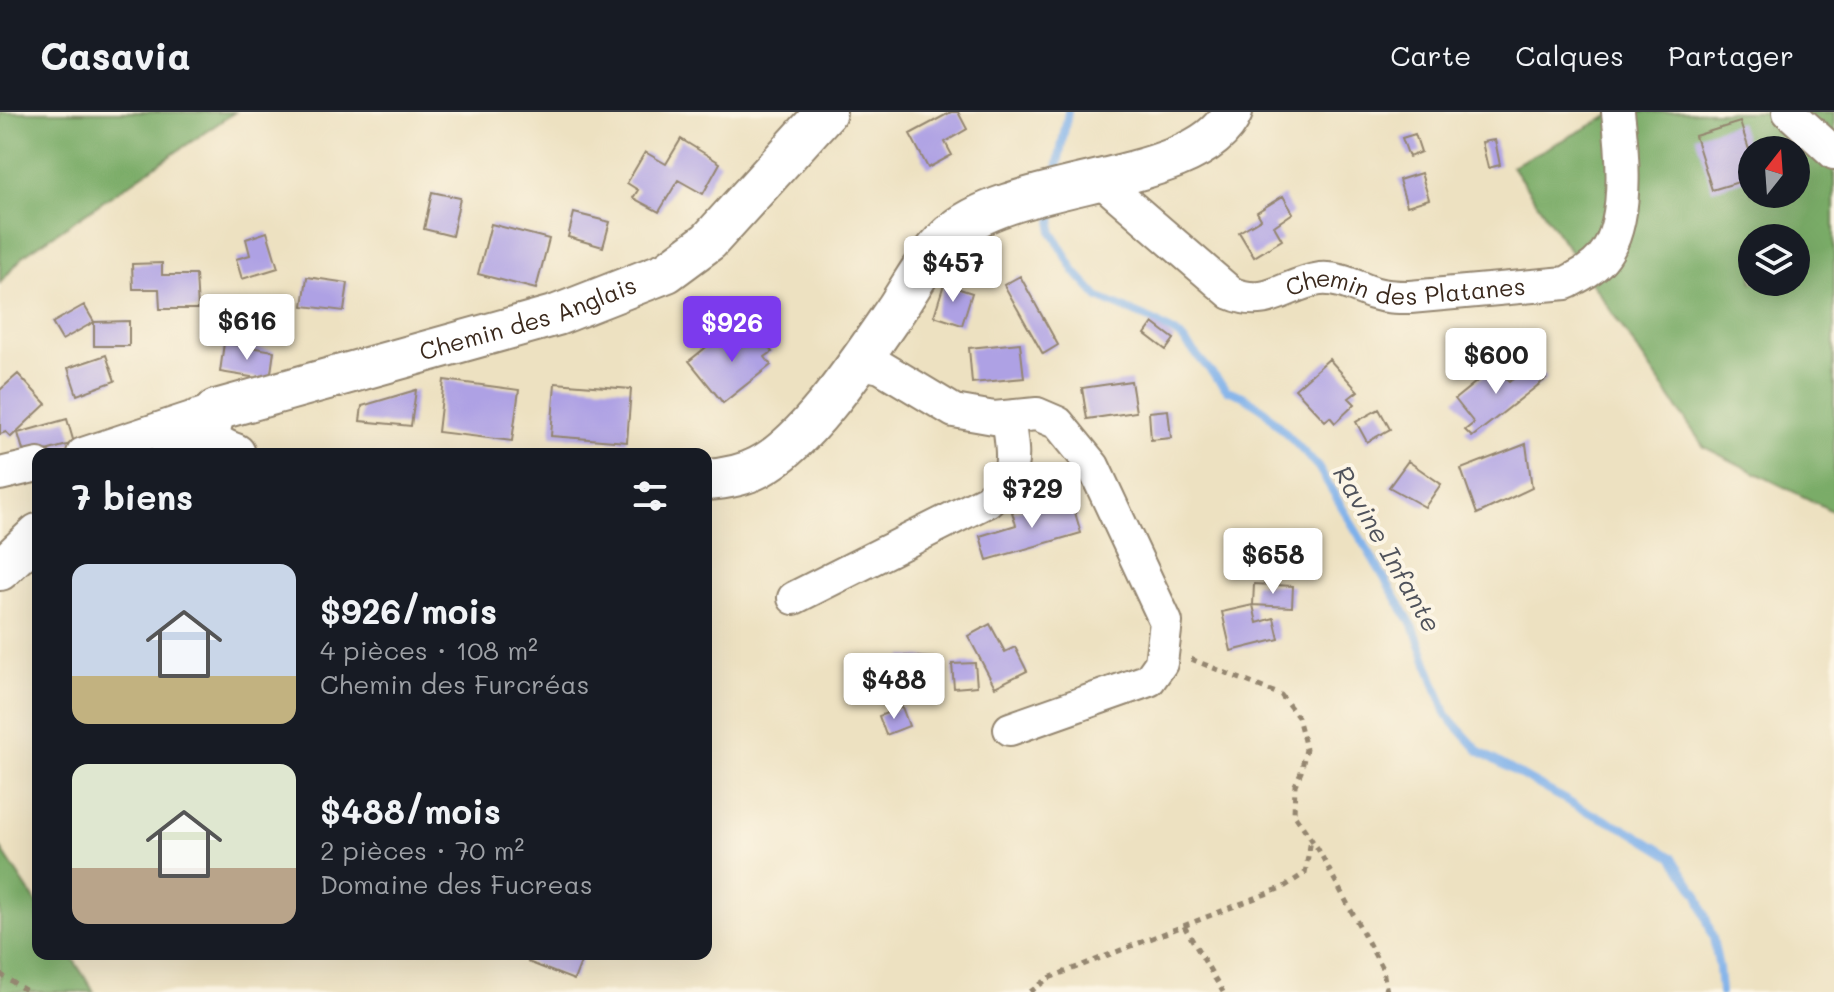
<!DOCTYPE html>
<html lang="fr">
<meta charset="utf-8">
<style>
:root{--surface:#171b24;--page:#20242c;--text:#f1f3f6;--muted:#9ea1a6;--line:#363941;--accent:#7c3aed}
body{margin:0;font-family:Mali,sans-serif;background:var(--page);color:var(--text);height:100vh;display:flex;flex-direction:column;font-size:30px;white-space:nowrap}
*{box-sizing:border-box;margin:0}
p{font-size:26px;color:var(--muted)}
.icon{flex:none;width:44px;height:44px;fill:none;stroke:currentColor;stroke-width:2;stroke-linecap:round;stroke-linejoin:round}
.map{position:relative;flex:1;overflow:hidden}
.panel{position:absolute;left:32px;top:336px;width:680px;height:512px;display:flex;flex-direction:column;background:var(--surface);border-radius:16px;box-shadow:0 8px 32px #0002}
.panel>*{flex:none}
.needle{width:52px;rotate:17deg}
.controls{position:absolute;left:1738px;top:24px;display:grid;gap:16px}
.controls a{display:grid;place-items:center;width:72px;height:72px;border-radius:50%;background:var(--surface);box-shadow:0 8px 32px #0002;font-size:40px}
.price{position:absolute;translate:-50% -68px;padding:0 18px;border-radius:8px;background:#fff;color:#222;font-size:26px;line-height:52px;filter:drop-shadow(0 2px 4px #0008)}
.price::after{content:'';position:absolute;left:50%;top:48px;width:24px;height:18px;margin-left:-12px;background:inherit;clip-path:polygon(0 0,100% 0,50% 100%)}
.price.active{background:var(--accent);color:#fff}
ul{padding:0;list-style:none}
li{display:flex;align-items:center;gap:24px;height:200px;padding:0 40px}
li span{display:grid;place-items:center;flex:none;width:224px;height:160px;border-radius:16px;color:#555}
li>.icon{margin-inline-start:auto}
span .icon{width:96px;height:96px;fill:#fffc;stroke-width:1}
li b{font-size:34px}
h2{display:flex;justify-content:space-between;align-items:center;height:96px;padding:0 40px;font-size:34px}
header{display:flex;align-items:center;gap:48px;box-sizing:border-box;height:112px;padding:0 40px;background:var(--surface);border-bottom:2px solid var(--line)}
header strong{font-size:38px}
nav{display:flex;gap:44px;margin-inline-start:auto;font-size:28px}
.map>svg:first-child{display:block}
.forest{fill:#7aac68;stroke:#5a6b43;stroke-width:2;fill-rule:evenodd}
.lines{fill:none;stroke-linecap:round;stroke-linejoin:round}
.stream{stroke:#7eb0ea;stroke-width:8}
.building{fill:#aea1e4}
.minor-casing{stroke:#948670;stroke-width:36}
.tertiary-casing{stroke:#948670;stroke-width:44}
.path{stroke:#948670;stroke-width:5;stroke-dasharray:6 6;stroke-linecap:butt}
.minor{stroke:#fff;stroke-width:32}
.tertiary{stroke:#fff;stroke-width:40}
.labels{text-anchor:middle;stroke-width:8;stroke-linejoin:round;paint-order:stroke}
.street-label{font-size:24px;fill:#3b2a1e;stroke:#fcf5e5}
.water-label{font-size:26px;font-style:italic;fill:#4f525b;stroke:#fcf5e5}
</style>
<header>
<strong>Casavia</strong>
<nav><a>Carte</a><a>Calques</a><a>Partager</a></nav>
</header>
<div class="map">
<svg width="1834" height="880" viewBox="0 0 1834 880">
<rect width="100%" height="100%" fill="#fcf5e5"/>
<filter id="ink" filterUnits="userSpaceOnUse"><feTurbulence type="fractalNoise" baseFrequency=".0125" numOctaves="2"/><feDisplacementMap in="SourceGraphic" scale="16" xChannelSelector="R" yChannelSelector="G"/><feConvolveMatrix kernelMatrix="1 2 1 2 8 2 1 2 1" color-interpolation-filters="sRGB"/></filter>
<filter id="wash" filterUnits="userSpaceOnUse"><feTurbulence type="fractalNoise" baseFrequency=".006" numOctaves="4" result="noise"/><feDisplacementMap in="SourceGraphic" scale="32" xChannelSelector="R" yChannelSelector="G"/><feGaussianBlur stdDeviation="1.8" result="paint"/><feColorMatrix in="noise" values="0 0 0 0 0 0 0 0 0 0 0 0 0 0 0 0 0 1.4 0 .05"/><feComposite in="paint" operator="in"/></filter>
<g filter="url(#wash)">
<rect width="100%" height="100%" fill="#ede1c1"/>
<path class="forest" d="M0,0h235l-211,143 -24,28z
M1617,0h217v400l-130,-65 -192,-281zM1752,38h44v44h-44zM1752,126h44v44h-44z
M0,735l38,58v49h32l24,38h-94z"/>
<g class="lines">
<path class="stream" d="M1055,67l13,-67
M1053,93l-1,27 23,40 24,26 53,22 29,17 46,53 16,6 20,13 55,58 96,161 33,88 33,36 98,55 52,24 42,26 26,38 15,43 6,30 2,24"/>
</g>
<g id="blocks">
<path class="building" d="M951,0h7l9,17 -22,13 7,13 -24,13 -18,-34z
M1740,10l12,37v19l-40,12 -17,-54z
M1415,22l6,18 -12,5 -7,-19z
M681,27l39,24 -17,31 -25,-14 -19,32 -26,-14 5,-8 -11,-7 18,-31 21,12z
M1495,28l5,25 -12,3 -6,-26z
M1421,61l8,26 -22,7 -8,-26z
M432,80l28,6 -8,38 -28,-7z
M1283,84l10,17 -19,13 8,14 -28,17 -15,-25 22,-13 -4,-7z
M574,101l36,9 -7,25 -35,-10z
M491,112l58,15 -13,50 -58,-15z
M267,120l11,36 -36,11 -6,-20 14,-4 -4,-16z
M162,151v12h34l2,34h-38l-1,-20h-26l-1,-25z
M1020,164l38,69 -15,9 -39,-69z
M307,165l41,6 -4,28 -41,-5z
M944,172l28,9 -10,32 -28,-9z
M84,193l10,17 -32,18 -10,-17z
M129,209v25h-35v-24z
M1153,211l21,16 -8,11 -21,-16z
M755,216l17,24 -7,5 6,8 -48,38 -34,-42 30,-24 9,13z
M224,231l50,8 -4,29 -50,-8z
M1020,231l4,35 -52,5 -3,-35z
M106,243l9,26 -38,14 -9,-27z
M1329,247l29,32 -9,7 6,6 -20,19 -5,-6 -5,4 -30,-32z
M1534,252l12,15 -74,58 -7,-7 9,-7 -19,-24 41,-33 13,16z
M18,262l28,30 -35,33 -5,-5 -6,2v-44z
M444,268l75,10 -7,51 -74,-9z
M1131,269l5,31 -49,7 -5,-31z
M555,271l76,6 -4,53 -76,-6z
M416,278l-5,36 -51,-5 2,-15z
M1379,297l11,20 -23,13 -11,-20z
M1168,298l3,28 -20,2 -2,-28z
M67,307l7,24 -49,14 -7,-24z
M1526,332l6,44 -55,26 -16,-45z
M1408,349l33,23 -16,23 -36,-20z
M1058,387l5,14 11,-4 7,24 -94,27 -7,-24 36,-11 -4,-13z
M1254,472l39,2 -1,21 -39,-2z
M1253,493l4,18 17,-5 5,21 -48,12 -9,-39z
M990,512l15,28 10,-5 12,24 -32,16 -27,-51z
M903,544l31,2 -2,23 -30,-2z
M975,551l2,23 -23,2 -2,-24z
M902,595l7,19 -23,9 -7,-19z
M532,842h52l-10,26 -46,-18z"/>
</g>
</g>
<g filter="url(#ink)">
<use href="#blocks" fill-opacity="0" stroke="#948670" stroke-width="2"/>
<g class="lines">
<defs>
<g id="minor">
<path d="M1789,0l45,41"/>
<path id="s1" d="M1099,67l132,114c37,16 54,-9 89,-14 18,-2 36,8 53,14 12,4 25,4 37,4l156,-14c13,-7 26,-13 36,-25 28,-33 21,-106 16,-146"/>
<path d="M857,250l24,5 73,44 40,7 43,-4 21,9 35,43 73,156 -5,41 -12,17 -139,49"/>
<path d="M83,342l130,-43"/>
<path d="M0,362l38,-9"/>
<path d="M794,486l193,-97c33,-28 26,-45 21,-84"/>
</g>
<g id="tertiary">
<path d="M216,298c-10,26 -8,34 19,44"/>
<path id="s2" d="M171,342l45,-44 341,-95 110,-43 42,-31 117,-129"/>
<path d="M706,368c16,-1 38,-5 53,-13 49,-25 106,-113 138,-159 16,-25 31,-53 53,-73 63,-59 251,-49 282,-123"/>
<path d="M0,458l38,-36"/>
</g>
</defs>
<use href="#minor" class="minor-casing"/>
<use href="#tertiary" class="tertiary-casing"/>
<path class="path" d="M1191,547l90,36 17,22 8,32 -5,23 -6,13 -1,29 24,35 65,121 4,22
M1184,814l39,66
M0,862l28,18
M1030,880l19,-14 235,-91 21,-14 6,-33"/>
<use href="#minor" class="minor"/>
<use href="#tertiary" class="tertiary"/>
</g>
</g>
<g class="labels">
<g class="street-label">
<text dy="8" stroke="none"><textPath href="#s1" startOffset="354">Chemin des Platanes</textPath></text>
<text dy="8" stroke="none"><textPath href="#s2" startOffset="388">Chemin des Anglais</textPath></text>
</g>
<g class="water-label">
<text transform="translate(1387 437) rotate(60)" y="9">Ravine Infante</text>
</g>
</g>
</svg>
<div class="controls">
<a><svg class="needle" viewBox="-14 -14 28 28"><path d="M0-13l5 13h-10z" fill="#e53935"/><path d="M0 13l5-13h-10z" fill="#9ea1a6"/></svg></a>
<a><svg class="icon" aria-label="layers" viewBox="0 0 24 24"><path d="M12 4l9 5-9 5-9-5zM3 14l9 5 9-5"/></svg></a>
</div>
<b class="price" style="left:953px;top:192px">$457</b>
<b class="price" style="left:247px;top:250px">$616</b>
<b class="price active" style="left:732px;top:252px">$926</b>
<b class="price" style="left:1496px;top:284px">$600</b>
<b class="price" style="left:1032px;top:418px">$729</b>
<b class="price" style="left:1273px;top:484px">$658</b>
<b class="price" style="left:894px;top:609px">$488</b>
<section class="panel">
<h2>7 biens<svg class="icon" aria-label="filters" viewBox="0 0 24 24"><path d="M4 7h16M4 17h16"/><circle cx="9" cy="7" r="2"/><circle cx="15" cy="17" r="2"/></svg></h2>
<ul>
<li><span style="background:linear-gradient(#c9d6e8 70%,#c2b280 0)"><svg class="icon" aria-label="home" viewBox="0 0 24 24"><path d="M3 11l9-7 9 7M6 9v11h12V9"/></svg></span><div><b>$926/mois</b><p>4 pièces · 108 m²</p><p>Chemin des Furcréas</p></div></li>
<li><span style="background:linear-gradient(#dfe7d0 65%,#b9a48a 0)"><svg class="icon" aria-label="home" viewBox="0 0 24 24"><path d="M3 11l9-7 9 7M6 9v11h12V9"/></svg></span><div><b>$488/mois</b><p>2 pièces · 70 m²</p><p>Domaine des Fucreas</p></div></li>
</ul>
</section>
</div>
